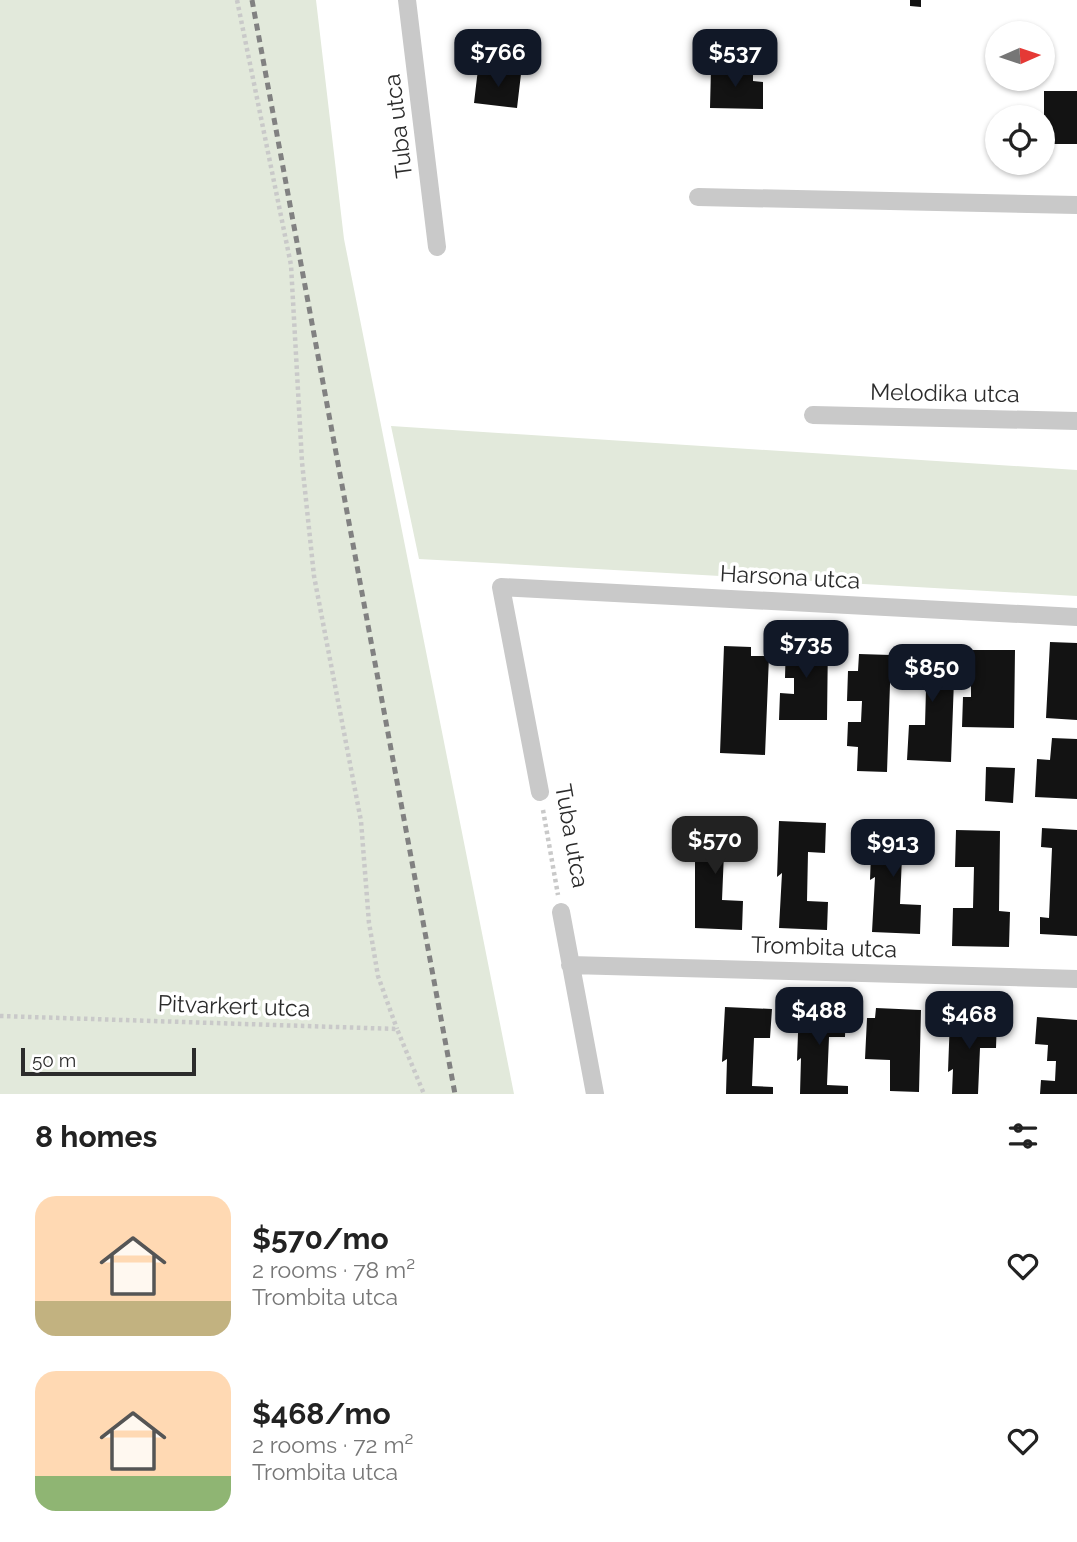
<!DOCTYPE html>
<meta charset="utf-8">
<style>
:root{--surface:#fff;--page:#f6f6f6;--text:#222;--muted:#767676;--accent:#111827}
body{margin:0;font-family:Raleway,sans-serif;background:var(--page);color:var(--text);height:100vh;display:flex;flex-direction:column;font-size:26px;white-space:nowrap}
*{box-sizing:border-box;margin:0}
p{font-size:23px;color:var(--muted)}
.icon{flex:none;width:38px;height:38px;fill:none;stroke:currentColor;stroke-width:2;stroke-linecap:round;stroke-linejoin:round}
.map{position:relative;height:1094px;overflow:hidden}
.details{display:flex;flex-direction:column;background:var(--surface);flex:1}
.details>*{flex:none}
.needle{width:46px;rotate:87deg}
.tools{position:absolute;left:985px;top:21px;display:grid;gap:14px}
.tools a{display:grid;place-items:center;width:70px;height:70px;border-radius:50%;background:var(--surface);box-shadow:0 2px 5px #0004;font-size:35px}
.scale{position:absolute;left:21px;bottom:18px;width:175px;box-sizing:border-box;padding-left:7px;border:4px solid #2c2c2c;border-top:0;font-size:19px;line-height:24px;white-space:nowrap;color:#2c2c2c;-webkit-text-stroke:5px #fff;paint-order:stroke}
.price{position:absolute;translate:-50% -60px;padding:0 16px;border-radius:14px;background:var(--accent);color:#fff;font-size:23px;line-height:46px;filter:drop-shadow(0 2px 4px #0008)}
.price::after{content:'';position:absolute;left:50%;top:42px;width:21px;height:16px;margin-left:-10px;background:inherit;clip-path:polygon(0 0,100% 0,50% 100%)}
.price.selected{background:#222;color:#fff}
ul{padding:0;list-style:none}
li{display:flex;align-items:center;gap:21px;height:175px;padding:0 35px}
li span{display:grid;place-items:center;flex:none;width:196px;height:140px;border-radius:21px;color:#555}
li>.icon{margin-inline-start:auto}
span .icon{width:84px;height:84px;fill:#fffc;stroke-width:1}
li b{font-size:30px}
h2{display:flex;justify-content:space-between;align-items:center;height:84px;padding:0 35px;font-size:30px}
.map>svg:first-child{display:block}
.green{fill:#e2e9db}
.building{fill:#131313}
.lines{fill:none;stroke-linecap:round;stroke-linejoin:round}
.path{stroke:#c9c9c9;stroke-width:4.5;stroke-dasharray:3.5 3.5;stroke-linecap:butt}
.minor{stroke:#c9c9c9;stroke-width:18}
.rail{stroke:#818181;stroke-width:5;stroke-dasharray:7 5;stroke-linecap:butt}
.labels{text-anchor:middle;stroke-width:7;stroke-linejoin:round;paint-order:stroke}
.street-label{font-size:23px;fill:#2c2c2c;stroke:#fff}
</style>
<div class="map">
<svg width="1077" height="1094" viewBox="0 0 1077 1094">
<rect width="100%" height="100%" fill="#fff"/>
<path class="green" d="M0,0h316l28,239 170,855h-514z
M391,426l686,44v126l-658,-37z"/>
<path class="building" d="M910,0h11v7l-11,-1z
M711,67l42,1v13l10,1v27l-53,-1z
M478,69l43,5 -4,34 -43,-5z
M1044,91h33v53h-33z
M786,639h42l-1,81h-48l1,-27 14,1v-16h-9z
M1050,642l27,1v77l-31,-2z
M724,646l27,1v9h18l-4,99 -45,-2z
M907,649l48,3 -4,110 -44,-2 2,-35h16l1,-36 -20,-1z
M971,650h44l-1,78 -52,-1 1,-30h8z
M859,654l32,1 -4,117 -30,-1 1,-24 -11,-1 1,-24h13l1,-21h-15l1,-30h10z
M1052,738l25,1v60l-42,-2 2,-38 13,1z
M986,767l29,1 -2,35 -28,-2z
M695,821l46,2 -1,30 -16,-1 -2,48 21,1 -1,29 -47,-2z
M779,821l47,2 -1,30 -17,-1 -1,49 21,1 -1,28 -48,-2 3,-55 -5,4z
M872,825l47,2 -1,30 -16,-1 -2,48 21,1 -1,29 -48,-2 3,-55 -5,3z
M1042,828l35,2v106l-37,-2v-17l9,1 3,-70 -11,-1z
M956,830l44,1 -1,80 11,1 -1,35 -57,-1 1,-38h20l1,-41h-19z
M799,1006l47,1 -1,30h-16l-2,48 21,1v8h-48l1,-36 -4,3z
M725,1007l47,2 -2,29h-16l-2,48 21,1v7h-47l1,-35 -5,3z
M876,1008l45,2 -2,82 -29,-1v-31l-25,-1 2,-41h8z
M950,1017l47,2 -1,29h-16l-2,46h-26l1,-25 -5,3z
M1037,1017l40,3v74h-37l1,-14 14,1 1,-20h-9l1,-16 -13,-1z"/>
<g class="lines">
<path class="path" d="M237,0l54,265 11,197 12,114 47,245 8,102 9,53 19,53
M543,810l15,85
M0,1016l397,13 27,65"/>
<path class="minor" d="M407,0l30,247
M698,197l379,8
M813,415l264,6
M540,792l-39,-205 576,30
M561,912l34,182
M570,965l507,14"/>
<path class="rail" d="M252,0l203,1094"/>
</g>
<g class="labels">
<g class="street-label">
<text transform="translate(398 126) rotate(-97)" y="8">Tuba utca</text>
<text transform="translate(945 393) rotate(1)" y="8">Melodika utca</text>
<text transform="translate(790 577) rotate(3)" y="8">Harsona utca</text>
<text transform="translate(572 836) rotate(80)" y="8">Tuba utca</text>
<text transform="translate(824 947) rotate(2)" y="8">Trombita utca</text>
<text transform="translate(234 1006) rotate(2)" y="8">Pitvarkert utca</text>
</g>
</g>
</svg>
<div class="tools">
<a><svg class="needle" viewBox="-14 -14 28 28"><path d="M0-13l5 13h-10z" fill="#e53935"/><path d="M0 13l5-13h-10z" fill="#767676"/></svg></a>
<a><svg class="icon" aria-label="locate" viewBox="0 0 24 24"><circle cx="12" cy="12" r="6"/><path d="M12 2v4M12 18v4M2 12h4M18 12h4"/></svg></a>
</div>
<div class="scale">50 m</div>
<b class="price" style="left:498px;top:89px">$766</b>
<b class="price" style="left:735px;top:89px">$537</b>
<b class="price" style="left:806px;top:680px">$735</b>
<b class="price" style="left:932px;top:704px">$850</b>
<b class="price selected" style="left:715px;top:876px">$570</b>
<b class="price" style="left:893px;top:879px">$913</b>
<b class="price" style="left:819px;top:1047px">$488</b>
<b class="price" style="left:969px;top:1051px">$468</b>
</div>
<section class="details">
<h2>8 homes<svg class="icon" aria-label="filters" viewBox="0 0 24 24"><path d="M4 7h16M4 17h16"/><circle cx="9" cy="7" r="2"/><circle cx="15" cy="17" r="2"/></svg></h2>
<ul>
<li><span style="background:linear-gradient(#ffd9b3 75%,#c2b280 0)"><svg class="icon" aria-label="home" viewBox="0 0 24 24"><path d="M3 11l9-7 9 7M6 9v11h12V9"/></svg></span><div><b>$570/mo</b><p>2 rooms · 78 m²</p><p>Trombita utca</p></div><svg class="icon" aria-label="heart" viewBox="0 0 24 24"><path d="M12 20l-8-8c-3-5 5-10 8-4 3-6 11-1 8 4z"/></svg></li>
<li><span style="background:linear-gradient(#ffd9b3 75%,#8fb573 0)"><svg class="icon" aria-label="home" viewBox="0 0 24 24"><path d="M3 11l9-7 9 7M6 9v11h12V9"/></svg></span><div><b>$468/mo</b><p>2 rooms · 72 m²</p><p>Trombita utca</p></div><svg class="icon" aria-label="heart" viewBox="0 0 24 24"><path d="M12 20l-8-8c-3-5 5-10 8-4 3-6 11-1 8 4z"/></svg></li>
</ul>
</section>
